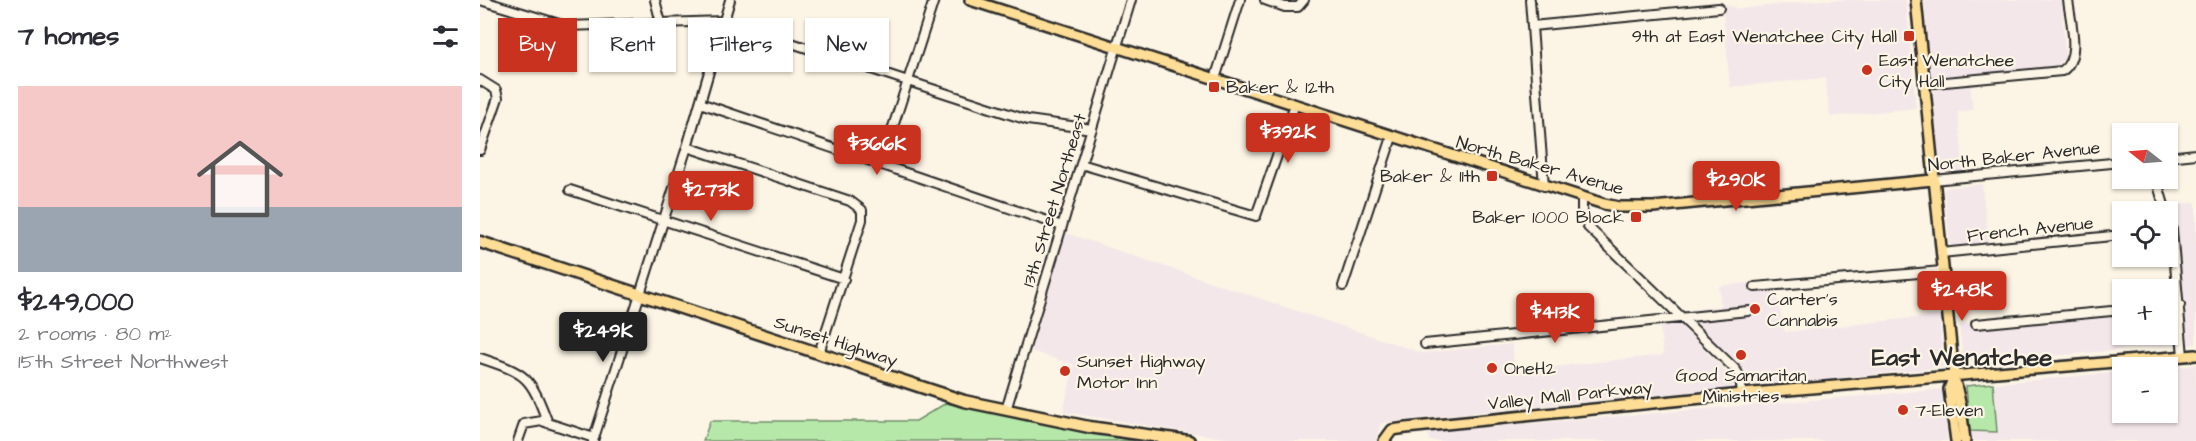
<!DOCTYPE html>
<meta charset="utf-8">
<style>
:root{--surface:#fff;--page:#f2f2f3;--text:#2b2b33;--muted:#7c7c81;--accent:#c8321e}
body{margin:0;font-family:"Architects Daughter",sans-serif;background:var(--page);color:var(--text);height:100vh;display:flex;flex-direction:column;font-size:22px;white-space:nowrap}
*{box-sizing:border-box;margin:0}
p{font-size:20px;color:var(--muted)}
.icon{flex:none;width:33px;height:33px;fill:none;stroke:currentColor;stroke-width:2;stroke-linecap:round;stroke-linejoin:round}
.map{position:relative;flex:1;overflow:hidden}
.details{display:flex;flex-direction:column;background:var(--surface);width:480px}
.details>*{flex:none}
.banner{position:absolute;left:18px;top:18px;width:570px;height:54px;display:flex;gap:12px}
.needle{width:39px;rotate:287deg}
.fabs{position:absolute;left:1632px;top:123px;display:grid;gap:12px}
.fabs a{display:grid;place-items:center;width:66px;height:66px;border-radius:0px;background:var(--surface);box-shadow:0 2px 4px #0004;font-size:30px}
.price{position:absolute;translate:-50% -51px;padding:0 14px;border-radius:6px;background:var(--accent);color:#fff;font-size:20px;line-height:39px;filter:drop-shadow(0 2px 3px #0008)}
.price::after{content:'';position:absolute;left:50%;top:36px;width:18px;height:14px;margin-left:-9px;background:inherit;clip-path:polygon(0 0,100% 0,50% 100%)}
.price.current{background:#222;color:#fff}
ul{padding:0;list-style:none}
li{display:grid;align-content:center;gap:12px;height:318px;padding:0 18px}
li span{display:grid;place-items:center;height:186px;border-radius:0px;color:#555}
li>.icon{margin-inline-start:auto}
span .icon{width:108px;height:108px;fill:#fffc;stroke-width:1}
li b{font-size:26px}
h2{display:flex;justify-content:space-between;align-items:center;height:72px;padding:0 18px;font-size:26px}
.pill{padding:0 21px;border-radius:0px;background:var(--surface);box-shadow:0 2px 4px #0004;font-size:21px;line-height:54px}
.pill.current{background:var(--accent);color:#fff}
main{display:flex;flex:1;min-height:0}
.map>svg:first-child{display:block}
.built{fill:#f4e7ea}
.green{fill:#b6e9a9;stroke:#708a6a;stroke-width:1.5}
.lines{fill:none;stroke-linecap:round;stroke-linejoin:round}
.minor-casing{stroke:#2b2b2b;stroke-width:12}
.major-casing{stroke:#2b2b2b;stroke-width:14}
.highway-casing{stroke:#2b2b2b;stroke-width:15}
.minor{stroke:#fcf5e5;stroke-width:8}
.major{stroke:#fedd96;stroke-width:9}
.highway{stroke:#fedd96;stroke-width:10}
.poi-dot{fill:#c8321e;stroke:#fcf5e5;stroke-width:2}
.labels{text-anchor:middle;stroke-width:4.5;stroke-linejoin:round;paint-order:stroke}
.poi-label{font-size:18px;fill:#2b2b2b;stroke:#fcf5e5;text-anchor:start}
.street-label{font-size:18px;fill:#2b2b2b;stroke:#fcf5e5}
.district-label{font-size:24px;font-weight:bold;fill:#2b2b2b;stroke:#fcf5e5}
</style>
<main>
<section class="details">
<h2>7 homes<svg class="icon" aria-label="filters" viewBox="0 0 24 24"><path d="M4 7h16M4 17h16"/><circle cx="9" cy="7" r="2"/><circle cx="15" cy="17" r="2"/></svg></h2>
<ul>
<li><span style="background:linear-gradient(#f6c9c9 65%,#9aa5b1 0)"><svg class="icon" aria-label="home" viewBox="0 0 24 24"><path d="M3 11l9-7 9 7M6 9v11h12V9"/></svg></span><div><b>$249,000</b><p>2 rooms · 80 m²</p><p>15th Street Northwest</p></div></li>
</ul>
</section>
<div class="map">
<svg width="1716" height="441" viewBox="0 0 1716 441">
<rect width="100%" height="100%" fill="#fcf5e5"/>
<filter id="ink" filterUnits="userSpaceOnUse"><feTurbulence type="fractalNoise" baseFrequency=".0167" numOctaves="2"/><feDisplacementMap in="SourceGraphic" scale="12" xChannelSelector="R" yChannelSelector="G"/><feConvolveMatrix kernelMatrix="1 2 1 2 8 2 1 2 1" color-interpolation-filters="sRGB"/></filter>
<g filter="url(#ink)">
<path class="built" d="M1341,0h85l10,108 -86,9 -5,-39 -95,9 -8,-84 17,6z
M1444,0h138l3,58 -10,9 -118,12 -6,-3z
M1490,84l3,26 -15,2 6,61 -18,1 -6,-6 -7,-77 2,-3z
M1502,184l7,60 -35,3 -4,-2 -6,-53 2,-4z
M1716,202v142l-8,1 -11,-121 -5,-19z
M586,233l356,120 90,-9 3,27 148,-16 -4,-40 11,-1 66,68 -3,6 -216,20 -136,15 -5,18h-132l-181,-29 11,-47 -43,-14z
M1293,280l12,52 154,-17 5,52 -183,19 -77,-75 37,-5 -2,-20z
M1688,301h5l4,44 -184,16v-3l-30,3 -4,-36 163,-19v28h46z
M1716,365v76h-225l-5,-55 156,-14v40h46v-44z
M1464,389l3,52h-518l-1,-9z"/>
<path class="green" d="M1513,383l4,49 -27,-1 -4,-45z
M466,403l189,38h-432l7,-20h206z"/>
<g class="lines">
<defs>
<path id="minor" d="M0,0l86,26 158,-5 285,93 19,6 64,9
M175,0l6,23
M785,0l20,7h13l6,-7
M1050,0l14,186
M1052,26l187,-18
M735,79l25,-79
M0,80l16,10 2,8 -18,52
M1444,84l138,-13c20,-13 8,-51 6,-71
M220,103l362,123
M207,147l163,54 12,9v10l-43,133
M1688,157l28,-3
M401,164l53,-164
M601,164l175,52 39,-112
M1676,178l10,34
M1453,180l189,-18
M90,190l274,89
M1102,197v13l6,17 148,143 4,7 2,17
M1688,215l4,15 11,126
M1461,253l181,-18
M863,286l49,-149
M1275,287l187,-16
M1688,306l12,-1
M1496,324l146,-14
M945,344l323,-33
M0,358c48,16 50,18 68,65
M526,410l125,-410
M38,441l6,-17 18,-3 52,17
M113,441l94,-294 43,-147"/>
<path id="major" d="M490,0l634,204 15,3h34l280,-27
M1436,0l38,376 7,31 4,34
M1474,376l-5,13 7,52
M904,441l8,-11 14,-2 336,-34 454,-39"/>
<path id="highway" d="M0,242l484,159 125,26 100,14"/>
</defs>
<use href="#minor" class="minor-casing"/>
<use href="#major" class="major-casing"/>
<use href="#highway" class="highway-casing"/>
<use href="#minor" class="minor"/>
<use href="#major" class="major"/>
<use href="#highway" class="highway"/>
</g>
</g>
<g class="poi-dot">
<rect x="1423" y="30" width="12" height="12" rx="3"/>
<circle cx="1387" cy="70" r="6"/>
<rect x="728" y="81" width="12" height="12" rx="3"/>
<rect x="1006" y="170" width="12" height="12" rx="3"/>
<rect x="1150" y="211" width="12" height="12" rx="3"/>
<circle cx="1275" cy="309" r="6"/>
<circle cx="1261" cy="355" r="6"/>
<circle cx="1012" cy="368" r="6"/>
<circle cx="585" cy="371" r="6"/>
<circle cx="1423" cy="410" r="6"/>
</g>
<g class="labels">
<g class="poi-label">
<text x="1417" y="42" text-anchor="end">9th at East Wenatchee City Hall</text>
<text x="1399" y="66">East Wenatchee<tspan x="1399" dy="21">City Hall</tspan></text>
<text x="746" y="93">Baker &amp; 12th</text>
<text x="1000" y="182" text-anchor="end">Baker &amp; 11th</text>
<text x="1144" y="223" text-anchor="end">Baker 1000 Block</text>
<text x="1287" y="305">Carter's<tspan x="1287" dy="21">Cannabis</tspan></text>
<text x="597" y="367">Sunset Highway<tspan x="597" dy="21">Motor Inn</tspan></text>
<text x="1024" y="374">OneH2</text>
<text x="1261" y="381" text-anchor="middle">Good Samaritan<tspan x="1261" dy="21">Ministries</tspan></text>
<text x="1435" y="416">7-Eleven</text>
</g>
<g class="street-label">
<text transform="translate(1534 156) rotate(-6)" y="6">North Baker Avenue</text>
<text transform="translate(1060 165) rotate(16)" y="6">North Baker Avenue</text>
<text transform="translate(574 200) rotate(-73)" y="6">13th Street Northeast</text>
<text transform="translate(1550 229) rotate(-6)" y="6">French Avenue</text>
<text transform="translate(356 341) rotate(18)" y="6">Sunset Highway</text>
<text transform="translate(1090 395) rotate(-6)" y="6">Valley Mall Parkway</text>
</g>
<g class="district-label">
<text x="1482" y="365">East Wenatchee</text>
</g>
</g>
</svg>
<div class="fabs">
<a><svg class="needle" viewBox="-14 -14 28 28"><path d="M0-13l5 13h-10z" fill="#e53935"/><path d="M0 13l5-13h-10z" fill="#7c7c81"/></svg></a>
<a><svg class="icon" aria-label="locate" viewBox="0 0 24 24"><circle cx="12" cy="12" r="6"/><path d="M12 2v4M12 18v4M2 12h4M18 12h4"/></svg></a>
<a>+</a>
<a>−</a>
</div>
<b class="price" style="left:808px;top:164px">$392K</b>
<b class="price" style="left:397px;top:176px">$366K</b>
<b class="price" style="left:1256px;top:212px">$290K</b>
<b class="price" style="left:231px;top:222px">$273K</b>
<b class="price" style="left:1482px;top:322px">$248K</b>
<b class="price" style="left:1075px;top:344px">$413K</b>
<b class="price current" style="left:123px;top:363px">$249K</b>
<div class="banner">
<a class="pill current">Buy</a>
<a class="pill">Rent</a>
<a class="pill">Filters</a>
<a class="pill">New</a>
</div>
</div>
</main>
